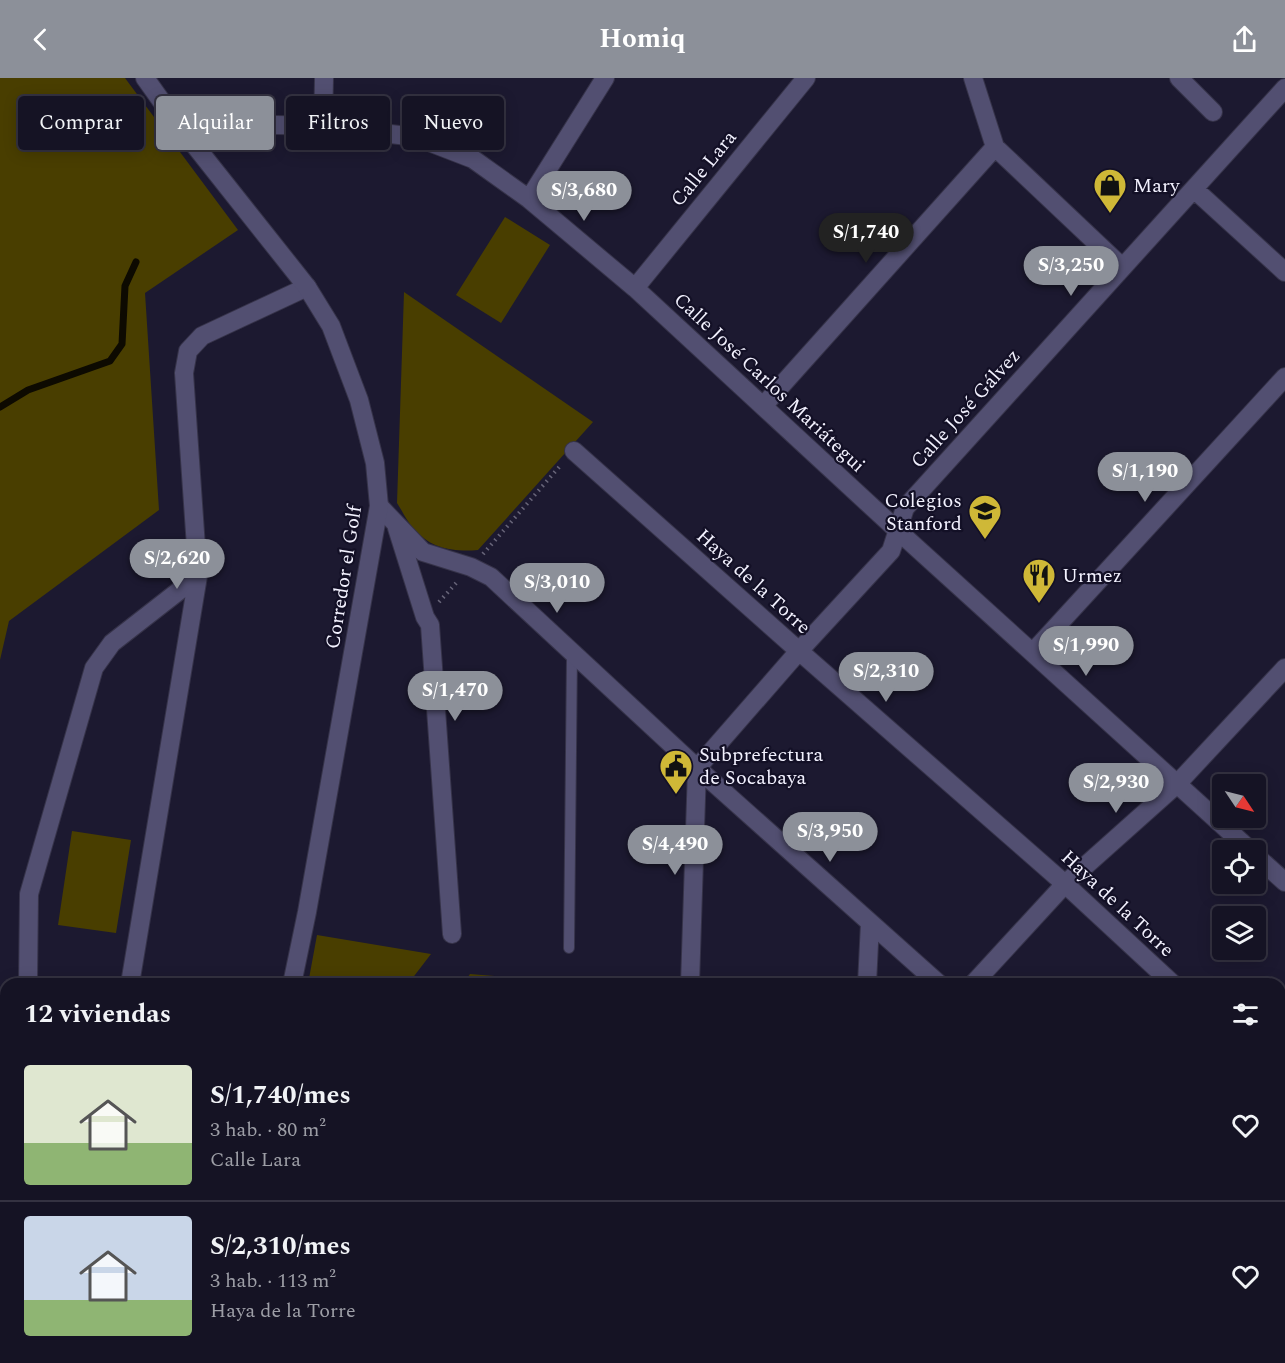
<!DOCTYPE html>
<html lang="es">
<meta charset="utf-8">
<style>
:root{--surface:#151324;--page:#1e1c2c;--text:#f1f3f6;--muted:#9d9ea6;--line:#343241;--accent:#8c9099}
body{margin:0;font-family:Spectral,serif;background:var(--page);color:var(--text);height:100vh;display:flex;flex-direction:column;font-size:22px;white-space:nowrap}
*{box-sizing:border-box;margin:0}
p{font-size:20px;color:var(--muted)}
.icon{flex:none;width:33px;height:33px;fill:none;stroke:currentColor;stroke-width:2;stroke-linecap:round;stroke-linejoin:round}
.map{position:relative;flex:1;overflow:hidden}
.side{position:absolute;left:0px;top:900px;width:1286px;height:386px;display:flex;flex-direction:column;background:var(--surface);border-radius:18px 18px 0 0;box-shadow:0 3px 15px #0003,0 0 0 2px var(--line)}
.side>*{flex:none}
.banner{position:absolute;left:18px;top:18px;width:600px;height:54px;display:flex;gap:12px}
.needle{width:39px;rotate:125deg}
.tools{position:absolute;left:1212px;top:696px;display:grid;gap:12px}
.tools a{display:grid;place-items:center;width:54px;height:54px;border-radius:6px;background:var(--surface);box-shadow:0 3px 15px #0003,0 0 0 2px var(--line);font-size:30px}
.price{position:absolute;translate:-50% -51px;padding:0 14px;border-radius:21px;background:var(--accent);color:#fff;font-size:20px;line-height:39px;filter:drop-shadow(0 2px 3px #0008)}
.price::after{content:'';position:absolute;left:50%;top:36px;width:18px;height:14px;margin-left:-9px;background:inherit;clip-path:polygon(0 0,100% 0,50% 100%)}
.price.selected{background:#222;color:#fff}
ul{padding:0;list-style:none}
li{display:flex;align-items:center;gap:18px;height:150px;padding:0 24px}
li+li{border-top:2px solid var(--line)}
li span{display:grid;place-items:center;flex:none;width:168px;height:120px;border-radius:6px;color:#555}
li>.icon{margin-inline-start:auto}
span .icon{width:72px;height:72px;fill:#fffc;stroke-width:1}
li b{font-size:26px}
h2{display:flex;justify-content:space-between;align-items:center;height:72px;padding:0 24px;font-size:26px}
.chip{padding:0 21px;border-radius:6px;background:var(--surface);box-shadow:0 3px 15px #0003,0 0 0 2px var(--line);font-size:21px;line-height:54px}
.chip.selected{background:var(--accent);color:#fff}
header{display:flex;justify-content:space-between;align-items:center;height:78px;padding:0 24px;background:var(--accent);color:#fff;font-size:27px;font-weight:700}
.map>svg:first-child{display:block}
.green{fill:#493e00}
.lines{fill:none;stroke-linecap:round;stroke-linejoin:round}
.stream{stroke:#0d0a01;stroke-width:7}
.service-casing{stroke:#363349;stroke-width:12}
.minor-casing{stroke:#363349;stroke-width:20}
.tertiary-casing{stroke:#363349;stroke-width:20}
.path{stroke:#686579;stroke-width:4;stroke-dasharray:1.5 4.5;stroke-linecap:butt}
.service{stroke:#524f71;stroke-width:10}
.minor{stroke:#524f71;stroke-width:18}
.tertiary{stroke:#524f71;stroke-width:18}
.labels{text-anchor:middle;stroke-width:4.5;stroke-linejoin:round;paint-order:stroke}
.street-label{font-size:20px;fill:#f2f1fe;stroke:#131026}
.poi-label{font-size:20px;fill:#f2f1fe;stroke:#131026;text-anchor:start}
</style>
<header><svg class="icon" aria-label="back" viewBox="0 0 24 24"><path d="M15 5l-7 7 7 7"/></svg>Homiq<svg class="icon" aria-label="share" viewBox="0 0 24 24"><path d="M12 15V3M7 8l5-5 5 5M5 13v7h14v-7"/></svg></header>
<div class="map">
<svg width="1285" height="1285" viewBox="0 0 1285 1285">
<rect width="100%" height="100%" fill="#1c1930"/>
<path class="green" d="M0,0h125l113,152 -93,63 14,217 -150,111 -9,39z
M505,139l45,28 -49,78 -45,-28z
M404,214l189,130 -115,128c-23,2 -46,-1 -62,-19 -8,-7 -13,-19 -19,-28z
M72,753l59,9 -15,93 -58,-8z
M317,857l114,19 -23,30h-100z
M470,896l125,10h-132z
M258,1280h376l-1,5h-377z"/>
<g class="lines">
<path class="stream" d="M0,329l28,-17 82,-29 12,-17 3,-58 11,-24"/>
<defs>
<path id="service" d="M569,870l3,-295"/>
<path id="minor" d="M973,0l22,69 127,120
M1179,0l34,34
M177,45l146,3 93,11 57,22 56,40 106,89 262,242 353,320
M323,48l1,-48
M1194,111l91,83
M529,121l76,-121
M635,210l171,-210
M763,328l232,-259
M574,373l225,200 266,233 108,100
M379,428l44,46 48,15 20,10 206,191 242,216
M397,450l28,89 5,8 22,309
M1033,574l252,-275
M697,690l102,-117 92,-100 14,-43 380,-420
M1256,778l29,26
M28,906l1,-90 65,-226 18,-25 86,-67
M130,906l68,-408 -14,-203 4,-22 14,-15 105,-49
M690,906l7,-216
M867,906l3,-61
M973,906l92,-100 112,-100 108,-116
M1280,1005l5,5
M1280,1157l5,-6
M46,1280l1,5
M1174,1280l17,5
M678,1285v-5
M849,1285v-5
M1218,1285l2,-5"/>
<path id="tertiary" d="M145,0l32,45 130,164 24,39 28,74 16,63 4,43 -72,406 -15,72
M188,1285l2,-5"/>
</defs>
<use href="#service" class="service-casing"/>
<use href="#minor" class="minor-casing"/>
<use href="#tertiary" class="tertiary-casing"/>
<path class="path" d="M483,476l78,-89
M439,524l19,-21"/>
<use href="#service" class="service"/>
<use href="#minor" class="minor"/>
<use href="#tertiary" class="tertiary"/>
</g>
<defs>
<symbol id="shop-pin" viewBox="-11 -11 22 30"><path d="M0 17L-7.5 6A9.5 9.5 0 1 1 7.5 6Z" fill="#cfb837" stroke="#131026"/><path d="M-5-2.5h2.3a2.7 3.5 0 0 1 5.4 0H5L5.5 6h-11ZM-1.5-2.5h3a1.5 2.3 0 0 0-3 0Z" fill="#111"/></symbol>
<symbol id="school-pin" viewBox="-11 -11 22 30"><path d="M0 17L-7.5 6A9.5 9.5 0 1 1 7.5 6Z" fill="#cfb837" stroke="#131026"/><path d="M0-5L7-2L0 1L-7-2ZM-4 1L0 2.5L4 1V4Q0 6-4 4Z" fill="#111"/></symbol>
<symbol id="restaurant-pin" viewBox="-11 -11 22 30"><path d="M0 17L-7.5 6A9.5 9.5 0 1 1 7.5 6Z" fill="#cfb837" stroke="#131026"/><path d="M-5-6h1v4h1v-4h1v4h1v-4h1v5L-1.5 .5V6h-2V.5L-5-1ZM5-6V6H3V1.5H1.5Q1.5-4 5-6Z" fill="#111"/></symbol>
<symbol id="civic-pin" viewBox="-11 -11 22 30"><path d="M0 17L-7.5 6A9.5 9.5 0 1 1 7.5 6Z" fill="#cfb837" stroke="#131026"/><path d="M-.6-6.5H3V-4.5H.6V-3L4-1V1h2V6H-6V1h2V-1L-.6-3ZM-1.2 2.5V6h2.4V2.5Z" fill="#111"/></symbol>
</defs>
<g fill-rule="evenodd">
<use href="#shop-pin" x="1091" y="88" width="38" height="52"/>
<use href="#school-pin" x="966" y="414" width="38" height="52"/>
<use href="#restaurant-pin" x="1020" y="478" width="38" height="52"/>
<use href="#civic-pin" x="657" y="669" width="38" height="52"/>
</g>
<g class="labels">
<g class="street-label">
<text transform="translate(703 90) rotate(-51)" y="7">Calle Lara</text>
<text transform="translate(770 304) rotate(43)" y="7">Calle José Carlos Mariátegui</text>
<text transform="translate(965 330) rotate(-48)" y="7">Calle José Gálvez</text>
<text transform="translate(343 499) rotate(-81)" y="7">Corredor el Golf</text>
<text transform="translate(754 503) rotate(42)" y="7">Haya de la Torre</text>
<text transform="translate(1118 825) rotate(43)" y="7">Haya de la Torre</text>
</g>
<g class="poi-label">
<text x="1133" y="114">Mary</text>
<text x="962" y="429" text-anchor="end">Colegios<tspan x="962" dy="23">Stanford</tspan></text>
<text x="1062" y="504">Urmez</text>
<text x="699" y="683">Subprefectura<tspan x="699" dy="23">de Socabaya</tspan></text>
</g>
</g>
</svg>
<div class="tools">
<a><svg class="needle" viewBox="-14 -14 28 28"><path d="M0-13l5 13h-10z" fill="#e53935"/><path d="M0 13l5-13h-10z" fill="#9d9ea6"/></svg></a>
<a><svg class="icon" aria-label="locate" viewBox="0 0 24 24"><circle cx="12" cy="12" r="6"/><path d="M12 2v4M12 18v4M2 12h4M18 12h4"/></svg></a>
<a><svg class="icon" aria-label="layers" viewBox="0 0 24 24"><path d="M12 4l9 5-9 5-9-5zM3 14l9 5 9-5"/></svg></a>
</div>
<b class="price" style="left:584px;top:144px">S/3,680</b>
<b class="price selected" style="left:866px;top:186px">S/1,740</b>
<b class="price" style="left:1071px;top:219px">S/3,250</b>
<b class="price" style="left:1145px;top:425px">S/1,190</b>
<b class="price" style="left:177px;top:512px">S/2,620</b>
<b class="price" style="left:557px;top:536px">S/3,010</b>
<b class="price" style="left:1086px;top:599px">S/1,990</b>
<b class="price" style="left:886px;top:625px">S/2,310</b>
<b class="price" style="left:455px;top:644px">S/1,470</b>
<b class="price" style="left:1116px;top:736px">S/2,930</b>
<b class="price" style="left:830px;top:785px">S/3,950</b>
<b class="price" style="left:675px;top:798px">S/4,490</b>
<div class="banner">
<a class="chip">Comprar</a>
<a class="chip selected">Alquilar</a>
<a class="chip">Filtros</a>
<a class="chip">Nuevo</a>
</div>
<section class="side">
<h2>12 viviendas<svg class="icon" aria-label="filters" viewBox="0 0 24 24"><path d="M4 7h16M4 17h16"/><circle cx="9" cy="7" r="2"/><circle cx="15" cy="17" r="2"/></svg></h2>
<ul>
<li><span style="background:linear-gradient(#dfe7d0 65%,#8fb573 0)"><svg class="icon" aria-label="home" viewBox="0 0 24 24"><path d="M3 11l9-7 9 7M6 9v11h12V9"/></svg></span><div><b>S/1,740/mes</b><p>3 hab. · 80 m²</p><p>Calle Lara</p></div><svg class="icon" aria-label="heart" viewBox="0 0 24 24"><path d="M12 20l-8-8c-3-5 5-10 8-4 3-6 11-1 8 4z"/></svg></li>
<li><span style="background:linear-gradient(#c9d6e8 70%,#8fb573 0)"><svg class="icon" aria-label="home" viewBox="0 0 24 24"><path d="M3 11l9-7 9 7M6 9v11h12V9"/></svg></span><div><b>S/2,310/mes</b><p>3 hab. · 113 m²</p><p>Haya de la Torre</p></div><svg class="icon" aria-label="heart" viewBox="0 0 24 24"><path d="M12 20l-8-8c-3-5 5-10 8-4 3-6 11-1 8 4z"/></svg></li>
</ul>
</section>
</div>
